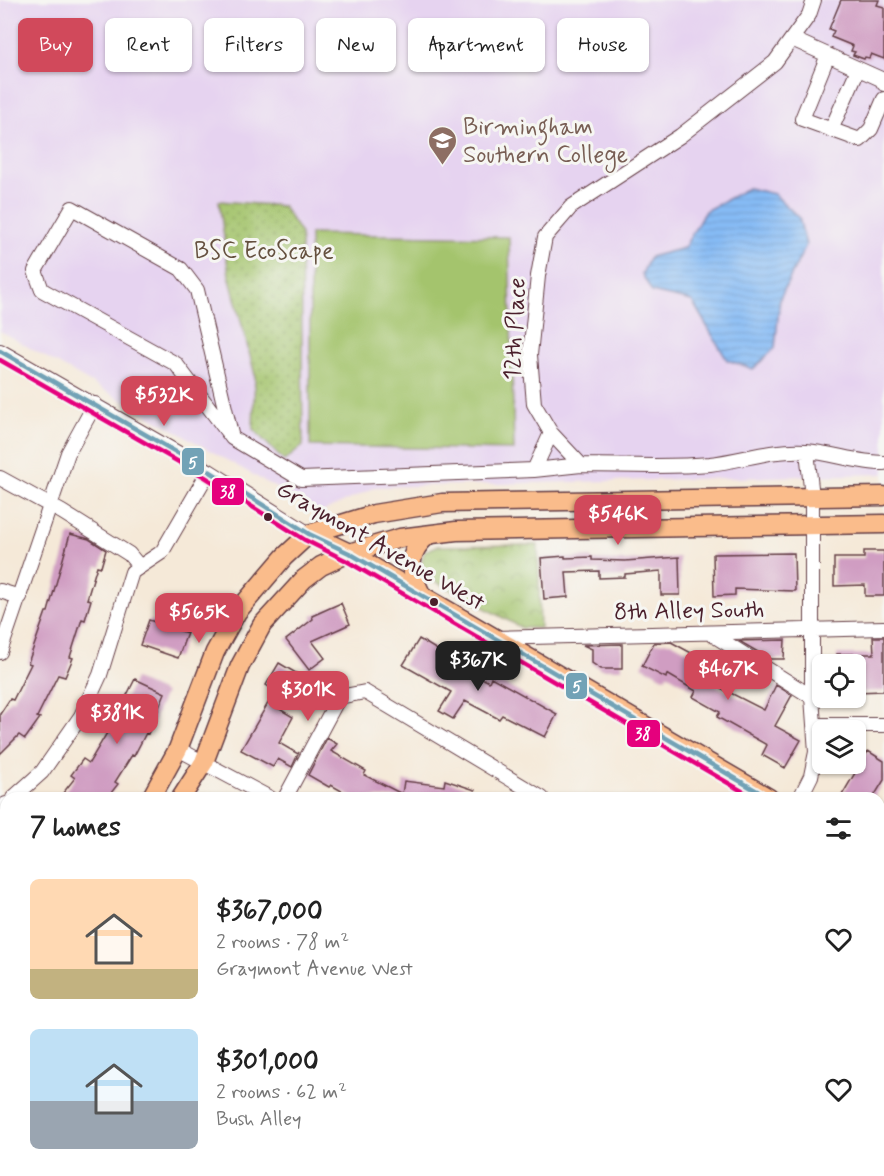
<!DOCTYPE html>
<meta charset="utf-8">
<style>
:root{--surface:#fff;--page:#f2f2f2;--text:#222;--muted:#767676;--accent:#d1495b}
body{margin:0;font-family:Mynerve,sans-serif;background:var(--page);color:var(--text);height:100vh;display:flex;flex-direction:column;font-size:22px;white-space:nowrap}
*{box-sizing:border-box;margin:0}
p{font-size:20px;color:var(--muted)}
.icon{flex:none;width:33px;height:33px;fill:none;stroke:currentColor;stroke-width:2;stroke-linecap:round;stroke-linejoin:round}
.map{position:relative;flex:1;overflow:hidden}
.panel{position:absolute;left:0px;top:792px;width:885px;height:384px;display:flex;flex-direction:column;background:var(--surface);border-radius:18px 18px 0 0;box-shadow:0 2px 4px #0004}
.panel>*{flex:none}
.hud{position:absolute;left:18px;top:18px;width:849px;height:54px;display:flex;gap:12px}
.fabs{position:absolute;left:812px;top:654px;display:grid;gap:12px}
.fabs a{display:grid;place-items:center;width:54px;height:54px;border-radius:9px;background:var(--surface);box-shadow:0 2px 4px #0004;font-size:30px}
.price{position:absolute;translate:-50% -51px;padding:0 14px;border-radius:12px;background:var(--accent);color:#fff;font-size:20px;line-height:39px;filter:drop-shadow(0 2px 3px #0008)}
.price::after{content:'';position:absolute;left:50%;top:36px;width:18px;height:14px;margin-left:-9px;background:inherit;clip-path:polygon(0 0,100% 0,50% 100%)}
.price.current{background:#222;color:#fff}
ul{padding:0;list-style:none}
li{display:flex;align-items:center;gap:18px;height:150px;padding:0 30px}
li span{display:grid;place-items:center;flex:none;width:168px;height:120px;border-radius:9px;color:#555}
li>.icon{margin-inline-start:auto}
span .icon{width:72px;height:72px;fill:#fffc;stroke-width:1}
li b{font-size:26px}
h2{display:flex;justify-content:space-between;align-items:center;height:72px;padding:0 30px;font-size:26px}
.chip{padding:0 21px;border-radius:9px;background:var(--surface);box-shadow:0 2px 4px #0004;font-size:21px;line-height:54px}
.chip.current{background:var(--accent);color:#fff}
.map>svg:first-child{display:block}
.built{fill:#e6d3f0}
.park{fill:url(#park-crowns);stroke:#77724c;stroke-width:1.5}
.garden{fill:url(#garden-dots);stroke:#77724c;stroke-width:1.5}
.pitch{fill:#a4c46d;stroke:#77724c;stroke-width:1.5}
.water{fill:url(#water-rules);stroke:#686d90;stroke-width:1.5}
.building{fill:#d09dc2}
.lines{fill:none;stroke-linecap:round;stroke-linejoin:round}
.minor-casing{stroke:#643d45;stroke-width:16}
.major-casing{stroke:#643d45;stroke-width:21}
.minor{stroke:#fff;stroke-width:14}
.major{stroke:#fabc8b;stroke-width:18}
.bus-1-casing{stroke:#f6f6f2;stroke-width:9}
.bus-2-casing{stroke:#f6f6f2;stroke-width:9}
.bus-1{stroke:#72a2b6;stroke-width:4.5}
.bus-2{stroke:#e5007d;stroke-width:4.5}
.bus-dot{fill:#4a1f2b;stroke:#f6f6f2;stroke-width:2}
.labels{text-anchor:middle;stroke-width:6;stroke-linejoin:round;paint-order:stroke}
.education-label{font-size:24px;fill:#785e54;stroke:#f6f6f2;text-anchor:start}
.park-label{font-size:24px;fill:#65513f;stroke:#f6f6f2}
.street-label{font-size:24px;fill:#4a1f2b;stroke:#f6f6f2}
.line-badge{stroke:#f6f6f2;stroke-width:2}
.badge-label{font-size:16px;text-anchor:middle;font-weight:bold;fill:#fff}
</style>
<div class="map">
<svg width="884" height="1176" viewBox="0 0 884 1176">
<defs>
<pattern id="park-crowns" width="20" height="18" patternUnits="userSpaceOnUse" patternTransform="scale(1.5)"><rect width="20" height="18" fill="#a4c46d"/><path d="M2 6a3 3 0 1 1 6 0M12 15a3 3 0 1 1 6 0" fill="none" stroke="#889f5a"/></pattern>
<pattern id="garden-dots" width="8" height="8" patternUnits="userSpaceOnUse" patternTransform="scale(1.5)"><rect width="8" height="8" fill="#a4c46d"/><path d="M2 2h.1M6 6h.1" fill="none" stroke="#889f5a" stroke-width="1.8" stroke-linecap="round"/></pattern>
<pattern id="water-rules" width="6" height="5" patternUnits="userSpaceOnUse" patternTransform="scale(1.5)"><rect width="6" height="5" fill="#86bbf5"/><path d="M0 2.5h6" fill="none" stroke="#75a0d2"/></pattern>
</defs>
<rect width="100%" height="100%" fill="#f6f6f2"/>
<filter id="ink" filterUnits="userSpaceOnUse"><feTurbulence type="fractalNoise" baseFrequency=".0167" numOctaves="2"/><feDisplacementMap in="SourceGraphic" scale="12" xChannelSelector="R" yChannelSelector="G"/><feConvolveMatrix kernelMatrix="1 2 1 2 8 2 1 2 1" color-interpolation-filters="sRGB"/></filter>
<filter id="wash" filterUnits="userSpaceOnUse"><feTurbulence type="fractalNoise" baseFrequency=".008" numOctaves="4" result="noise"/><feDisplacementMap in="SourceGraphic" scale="24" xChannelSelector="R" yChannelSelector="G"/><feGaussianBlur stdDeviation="1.35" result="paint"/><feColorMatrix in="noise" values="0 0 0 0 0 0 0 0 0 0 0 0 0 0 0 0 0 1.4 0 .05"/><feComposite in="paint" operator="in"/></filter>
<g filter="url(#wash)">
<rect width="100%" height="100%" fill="#f5e9d8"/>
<path class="built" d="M0,0h884v474l-508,13 -56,26 -320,-182z"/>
<path class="park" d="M538,545l2,83h-18l-93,-50c-8,-8 -9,-17 -4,-27l12,-5z"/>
<path class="garden" d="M219,201l64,5 18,28 2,212 -19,15 -31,-32 2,-54 -26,-100z"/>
<path class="pitch" d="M310,234l199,3 5,213 -204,-4z"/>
<path class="water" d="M748,188l26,6 25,24 7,27 -26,53 -5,50 -22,21 -26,-9 -35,-59 -40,-9 -10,-18 8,-17 34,-9 21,-37z"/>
<g id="blocks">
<path class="building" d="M841,0h38l-2,5 7,2v52l-13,-5 -2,4 -4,-1 -1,2 -11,-4 2,-3 -4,-1 2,-5 -22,-9 3,-6 -5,-2z
M70,534l19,5 17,11 -5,17 -4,-1 -10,33 4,1 -6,20 -3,-1 -12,38 3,1 -8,19 -7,-2 -21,42 3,1 -15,21 -6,-4 -19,19v-40l10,-15 3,1 18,-36 -3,-1 18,-51h2z
M864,551h20v45h-19v-11l-31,1v-28h30z
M794,553l1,38 -60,-2v6l-21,1 -1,-42z
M565,556v2l27,-1v3l33,1 54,-4 1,38h-19v-24l-36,3v3l-26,1v-7l-33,1 2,25 -24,2 -3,-41z
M341,603l9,21 -38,17 13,17 -16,12 -23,-30 27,-21 -1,-3z
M149,620l38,13 -9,25 -38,-13z
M873,637h11v54l-29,1v-28h-18v-10h37z
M419,639l20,12 -3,5 30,16 1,-2 22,12 2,-5 66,37 -12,23 -43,-22 -3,4 -34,-18 -12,18 -14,-8 12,-19 -48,-27z
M785,640l-1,19h-14l-31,-18z
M671,642l37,20 -9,15 65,33 12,-25 16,10 -17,31 26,14 -16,28 -23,-13 5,-10 -50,-28 3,-5 -27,-15 3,-6 -29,-17 -1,4 -24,-12 12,-23z
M622,644v25h-21l-9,-6v-14l-9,-4z
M279,663l17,10 -20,34 17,10 -14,26 19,11 1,-2 -7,15 -14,-8 -5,8 -32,-17 34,-59 -9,-6z
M135,679l30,14 -17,41 -2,-1 -12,23 -2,-1 -17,27 3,2 -11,14h-48l16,-20 -4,-3 12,-16 6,4 24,-40z
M327,738l10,6 -6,7 35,20 -2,4 38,19 2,-13 40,5 1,-6 30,10 -2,8h-119l-23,-13 -2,2 -21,-12z
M868,751l16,10v19l-11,18h-26l-5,-3z"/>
</g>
</g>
<g filter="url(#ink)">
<use href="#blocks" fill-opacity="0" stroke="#643d45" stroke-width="1.5"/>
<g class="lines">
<defs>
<path id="minor" d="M814,0l-5,15 -34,47 -95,74 -109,71 -26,30 -7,39 -8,79 4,49 17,29 30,32c43,0 86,3 129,-1 34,-4 61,-15 96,-13 27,2 51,12 78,12
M792,39l89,40 3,5
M828,55l-26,64 58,21 11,-11 13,-30
M831,130l27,-61
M0,351l209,120 100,63
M232,438l-35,-148 -16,-21 -109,-61 -37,63 7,19 134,74 56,74 69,41 233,-9 17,-37
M534,470l47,-5
M0,478l62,34 67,42 10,12
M0,591l20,6
M710,633l102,64
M494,638l390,-10
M0,652l68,-199 27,-49
M815,725h69
M178,749l92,49
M13,798l29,-26 39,-56 19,-41 32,-103 30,-20 47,-81
M285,798l54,-101 26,-5 177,106
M800,798l11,-22 5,-24 -4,-55v-200l-5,-46
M0,809l6,-5
M879,980l5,3
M0,1042l6,-1
M0,1135h6
M879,1141h5
M134,1170v6
M399,1170v6
M638,1170l1,6"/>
<path id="major" d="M309,534l40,19 420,245
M421,594c-12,-24 -15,-41 7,-59
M151,798l27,-49 37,-97 22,-40 47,-55 25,-23 65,-20 68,-11 442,-7
M181,798l23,-36 36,-96 22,-41 42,-46 17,-13 28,-13 51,-15 56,-7 428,-7
M879,863l5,2
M0,929l6,-3
M0,961l6,-3"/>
</defs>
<use href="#minor" class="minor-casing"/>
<use href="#major" class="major-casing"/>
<use href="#minor" class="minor"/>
<use href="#major" class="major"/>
<defs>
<path id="bus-1" d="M0,351l209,120 100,63 40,19 420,245"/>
<path id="bus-2" d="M0,360l205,117 100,63 40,20 409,238"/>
</defs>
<use href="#bus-1" class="bus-1-casing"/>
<use href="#bus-2" class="bus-2-casing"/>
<use href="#bus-1" class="bus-1"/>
<use href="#bus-2" class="bus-2"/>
</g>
</g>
<defs>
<symbol id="university-pin" viewBox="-11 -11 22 30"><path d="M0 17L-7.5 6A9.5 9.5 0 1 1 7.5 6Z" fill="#8d6e63" stroke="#f6f6f2"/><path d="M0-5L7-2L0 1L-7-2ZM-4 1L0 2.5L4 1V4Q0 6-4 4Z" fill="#fff"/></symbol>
</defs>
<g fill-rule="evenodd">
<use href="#university-pin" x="426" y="124" width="33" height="45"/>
</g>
<g class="bus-dot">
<circle cx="268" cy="517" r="5"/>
<circle cx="434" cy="602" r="5"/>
</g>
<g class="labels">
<g class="education-label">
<text x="463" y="134">Birmingham<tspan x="463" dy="28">Southern College</tspan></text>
</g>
<g class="park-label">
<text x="264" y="258">BSC EcoScape</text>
</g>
<g class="street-label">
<text transform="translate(514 329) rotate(-87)" y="8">12th Place</text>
<text transform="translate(381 545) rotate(30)" y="8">Graymont Avenue West</text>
<text transform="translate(689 610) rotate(-1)" y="8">8th Alley South</text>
</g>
</g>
<g class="line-badge">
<rect x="181" y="447" width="24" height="29" rx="6" fill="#72a2b6"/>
<rect x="211" y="477" width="34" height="29" rx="6" fill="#e5007d"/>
<rect x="565" y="672" width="23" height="28" rx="6" fill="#72a2b6"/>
<rect x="626" y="719" width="35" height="29" rx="6" fill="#e5007d"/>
</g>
<g class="badge-label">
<text x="193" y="468">5</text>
<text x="228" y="497">38</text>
<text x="577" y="692">5</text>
<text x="643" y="739">38</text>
</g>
</svg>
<div class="fabs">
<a><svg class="icon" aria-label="locate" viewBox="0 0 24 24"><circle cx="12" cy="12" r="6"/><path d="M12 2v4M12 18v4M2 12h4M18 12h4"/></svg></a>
<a><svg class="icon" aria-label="layers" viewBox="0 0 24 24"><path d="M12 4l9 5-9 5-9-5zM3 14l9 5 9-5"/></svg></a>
</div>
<b class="price" style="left:164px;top:427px">$532K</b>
<b class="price" style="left:618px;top:546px">$546K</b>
<b class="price" style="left:199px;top:644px">$565K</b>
<b class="price current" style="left:478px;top:692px">$367K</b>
<b class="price" style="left:728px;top:701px">$467K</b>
<b class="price" style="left:308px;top:722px">$301K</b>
<b class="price" style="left:117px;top:745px">$381K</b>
<div class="hud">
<a class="chip current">Buy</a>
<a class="chip">Rent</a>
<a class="chip">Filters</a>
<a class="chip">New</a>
<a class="chip">Apartment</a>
<a class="chip">House</a>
</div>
<section class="panel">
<h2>7 homes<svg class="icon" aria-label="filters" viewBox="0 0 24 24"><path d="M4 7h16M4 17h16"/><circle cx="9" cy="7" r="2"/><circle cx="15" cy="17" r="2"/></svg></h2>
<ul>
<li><span style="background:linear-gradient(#ffd9b3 75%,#c2b280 0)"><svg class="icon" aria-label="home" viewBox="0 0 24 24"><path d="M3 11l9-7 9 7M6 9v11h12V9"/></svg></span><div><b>$367,000</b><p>2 rooms · 78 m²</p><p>Graymont Avenue West</p></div><svg class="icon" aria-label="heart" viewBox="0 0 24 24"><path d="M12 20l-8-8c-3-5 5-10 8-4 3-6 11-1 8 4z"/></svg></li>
<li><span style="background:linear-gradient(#bfe0f5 60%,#9aa5b1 0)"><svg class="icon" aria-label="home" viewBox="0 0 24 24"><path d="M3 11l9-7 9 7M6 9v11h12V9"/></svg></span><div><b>$301,000</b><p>2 rooms · 62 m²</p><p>Bush Alley</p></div><svg class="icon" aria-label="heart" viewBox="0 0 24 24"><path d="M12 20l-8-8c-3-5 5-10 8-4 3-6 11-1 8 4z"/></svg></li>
</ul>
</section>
</div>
